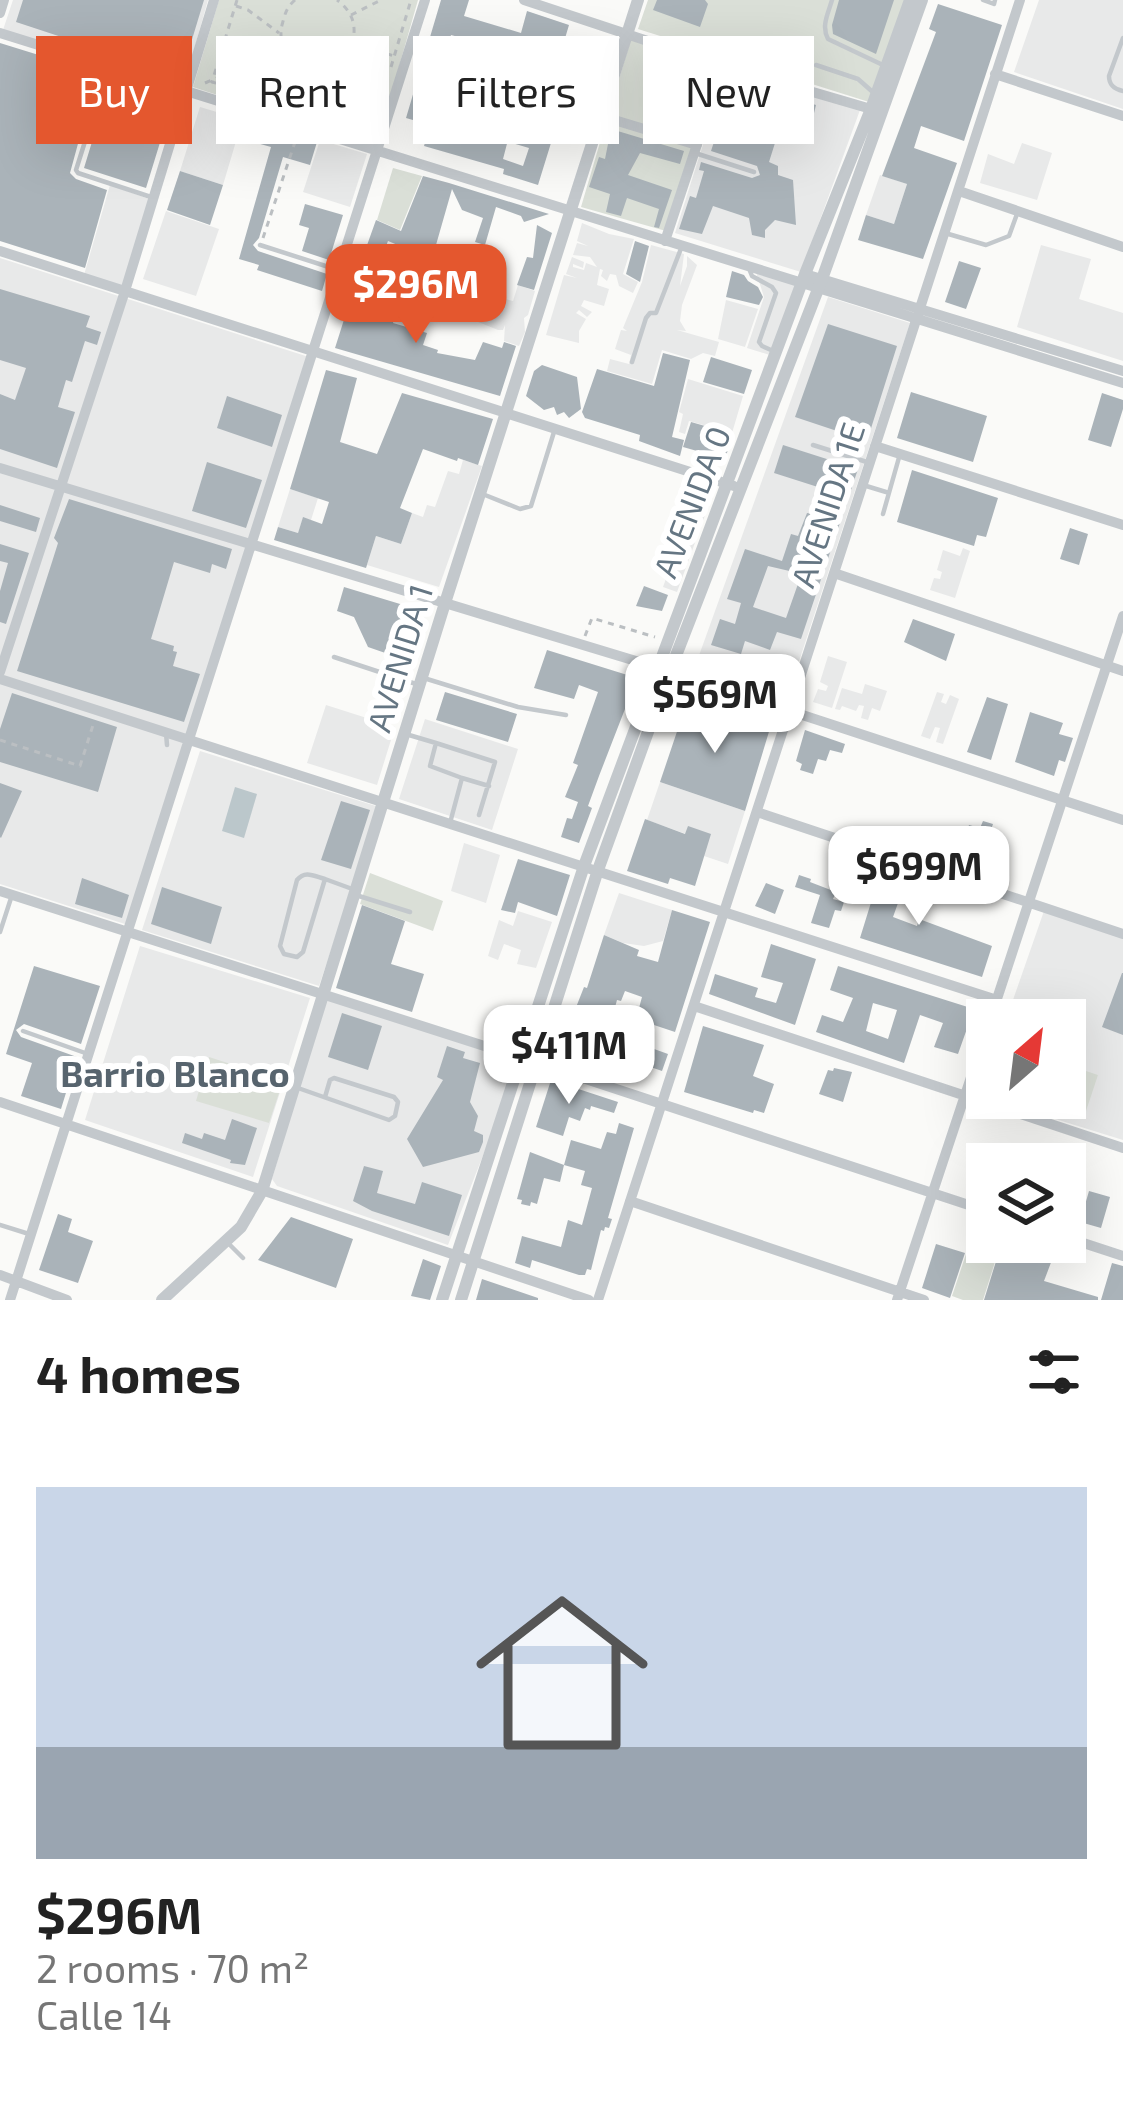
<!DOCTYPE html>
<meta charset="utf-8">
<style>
:root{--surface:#fff;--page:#f2f2f2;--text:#222;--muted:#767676;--line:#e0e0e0;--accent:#e4572e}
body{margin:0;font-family:"Exo 2",sans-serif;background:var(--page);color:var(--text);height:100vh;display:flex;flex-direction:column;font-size:45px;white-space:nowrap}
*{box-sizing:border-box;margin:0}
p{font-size:39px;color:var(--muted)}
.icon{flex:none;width:66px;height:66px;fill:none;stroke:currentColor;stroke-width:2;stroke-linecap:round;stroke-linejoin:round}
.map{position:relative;height:1300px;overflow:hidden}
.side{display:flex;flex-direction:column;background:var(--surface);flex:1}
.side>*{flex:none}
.banner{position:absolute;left:36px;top:36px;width:1053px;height:108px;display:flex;gap:24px}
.needle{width:78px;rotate:28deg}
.buttons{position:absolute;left:966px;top:999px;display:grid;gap:24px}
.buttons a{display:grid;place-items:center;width:120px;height:120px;border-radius:0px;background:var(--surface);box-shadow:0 12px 48px #0002;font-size:60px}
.price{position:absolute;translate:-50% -102px;padding:0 27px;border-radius:24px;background:#fff;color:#222;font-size:39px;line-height:78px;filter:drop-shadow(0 3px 6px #0008)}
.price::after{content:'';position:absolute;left:50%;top:72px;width:36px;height:27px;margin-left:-18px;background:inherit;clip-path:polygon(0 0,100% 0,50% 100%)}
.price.selected{background:var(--accent);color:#fff}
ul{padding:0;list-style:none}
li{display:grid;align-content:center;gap:24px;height:636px;padding:0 36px}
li+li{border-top:3px solid var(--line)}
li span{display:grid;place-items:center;height:372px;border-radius:0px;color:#555}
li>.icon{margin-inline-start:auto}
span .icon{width:216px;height:216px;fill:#fffc;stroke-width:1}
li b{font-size:51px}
h2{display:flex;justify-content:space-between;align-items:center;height:144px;padding:0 36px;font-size:51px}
.pill{padding:0 42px;border-radius:0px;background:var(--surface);box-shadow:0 12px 48px #0002;font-size:42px;line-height:108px}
.pill.selected{background:var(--accent);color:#fff}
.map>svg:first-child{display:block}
.built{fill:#e8e9e9}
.green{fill:#dadfd7}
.water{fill:#bbc7cb}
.building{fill:#aab3b9;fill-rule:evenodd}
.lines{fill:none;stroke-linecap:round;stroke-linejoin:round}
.path{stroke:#bbbfc2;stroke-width:3;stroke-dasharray:6 6;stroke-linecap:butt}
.service{stroke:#c3c8cc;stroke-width:4.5}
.minor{stroke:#c3c8cc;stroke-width:10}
.tertiary{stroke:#c3c8cc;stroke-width:12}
.labels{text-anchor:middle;stroke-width:12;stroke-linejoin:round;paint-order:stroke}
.street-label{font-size:33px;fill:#657683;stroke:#fff}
.neighbourhood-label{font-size:36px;font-weight:bold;fill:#57646e;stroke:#fff}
</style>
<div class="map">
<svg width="1123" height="1300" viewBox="0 0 1123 1300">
<rect width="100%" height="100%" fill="#fafaf8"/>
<path class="built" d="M13,0h195l-24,85 -181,-55z
M1039,0h84v109l-109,-37z
M728,66l132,44 -59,162 -126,-39z
M200,107l54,16 -4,18 -13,-3 -14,47 -43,-14z
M320,140l47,14 -17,53 -47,-15z
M1022,143l30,10 -15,47 -57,-17 8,-29 26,10z
M880,175l27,9 -13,40 -28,-9z
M110,185l42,15 -27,87 -41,-12z
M166,211l53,18 -23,67 -53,-17z
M582,223l27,11 25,5 -11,35 15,8 -5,11 -14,-7 -3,-11 -6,-1 -3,7 -6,-5 2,-6 -3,-1 -3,16 12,4 -5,17 -20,-6 -3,6 11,6 -5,5 -8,-7 -3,3 10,6 -7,12v12l-33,-8 18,-60 13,3 -11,-4 6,-17 12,5 -1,6 -10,-4v3l11,3 2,-7 11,4 -7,-10 -17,-2 4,-12 11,3 -11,-5z
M651,245l33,9 -4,32 7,-20v-10l10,9 -15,40 -2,16 6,10 -9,-1 42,12 -4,14 -12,-3 -12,6 -29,-9 -10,34 -45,-13 3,-12 19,5 2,-9 -16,-6 6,-19 6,1 -4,-3 19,-46z
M1041,245l50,14 -12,40 44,14v48l-106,-34z
M0,258l312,100 -184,567 -128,-41z
M755,269l42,14 -24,73 -26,-8 17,-51z
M518,285l17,6 -7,24 -4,3 1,14 -6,14 -15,-5 1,-16 -2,5h-5l-47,-19 3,-6 14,7h7l1,-11 11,3 3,-9 23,6z
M828,297l82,26 -125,381 -93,-29z
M726,300l32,9 -13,38 -27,-8z
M688,379l55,17 -11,37 -43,-12 -4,13 -6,-2 4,-18 -4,-2z
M463,460l19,6 -43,121 -72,-22 9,-29 25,8 11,-31 11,4 4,-12 8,2 13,-36 11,3z
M290,489l28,9 -7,22 -8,-2 -5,15 -20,-6z
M698,490l14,6 -35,96 -14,-5z
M963,548l7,3 -15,47 -25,-8 4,-12 6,1 2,-7 -5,-2 6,-20 17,6z
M828,656l19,6 -15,46 -19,-6 5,-13 8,2 2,-5 -8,-4z
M865,684l22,7 -7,20 -8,-3 -4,12 -7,-2 3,-12 -5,-1 -3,6 -14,-5 -2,4 -5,-1 7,-21 20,6z
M937,692l7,2 -3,8 5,2 4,-9 9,4 -16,45 -7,-2 4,-14 -5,-1 -5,12 -9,-3z
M326,705l69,22 -18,58 -70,-22z
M425,719l93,30 -26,81 -93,-31z
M200,751l179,56 -60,179 -177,-56z
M660,782l85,29 -17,53 -24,-8 -18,-22 -39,-14z
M464,843l36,12 -14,48 -35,-12z
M619,893l53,17 -9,31 -19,5 -21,-3 -19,-8z
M518,911l34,11 -16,46 -19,-4 4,-14 -17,-6 -6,16 -10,-4 11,-36 14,6z
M1044,911l79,26v203l-135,-42h77v-78h-59z
M140,946l170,52 -57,179 -168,-57z
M326,998l195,60 -73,187 -171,-59 -5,-7z"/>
<path class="green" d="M219,0h199l-42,147 -183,-60z
M648,0h258l-37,102 -231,-73z
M632,36l87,28 -25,77 -86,-26z
M606,122l89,26 -29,83 -85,-24z
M393,168l29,8 -22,54 -23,-10z
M370,873l73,28 -10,30 -73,-27z
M209,1057l74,24 -14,42 -73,-22z
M1071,1066l27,9 -13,39 -26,-8 2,-8h4v-11z
M966,1254l29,8 -12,38h-20l-11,-4z"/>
<path class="water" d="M235,787l22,7 -13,44 -22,-7z"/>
<path class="building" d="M23,0h181l-24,79 -77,-24 1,-4 -88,-29z
M441,0h28l-5,16 57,17 6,-22 42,14 -18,60 -25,-7 6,-21 -81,-22 -8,29 52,17 -13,47 27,8 -6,23 20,7 6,-18 -17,-5 7,-23 36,10 -17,55 -35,-11 1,-5 -80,-23 6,-21 -24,-7z
M657,0h48l3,4 -8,23 -47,-17z
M839,0h55l-18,54 -43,-20 -1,-9z
M938,4l64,21 -38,116 -43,-15 -7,22 43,15 -34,96 -65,-19 8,-25 28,9 13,-40 -25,-8 54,-144 -7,-3z
M0,43l174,54 -28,91 -62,-20 11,-36 -6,-7 -7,4 -12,44 6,6 31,11 -22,78 -85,-27z
M687,66l24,6 -6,17 -6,1 -4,16 -14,-3 11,-22 -10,-4z
M742,83l74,22 -7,29 -28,-10 -12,38 9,4v9l15,5 3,45 -21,-5 -10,10v8l-13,-3 -3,-17 -36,-12 -11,28 -23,-5 11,-33 6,2 8,-27 -5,-1 2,-8 51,16 8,-3 -3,-9 -46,-15 20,-61z
M255,123l62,19 -7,23 -27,-8 -24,81 -6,7 5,6 69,23 -5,17 -65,-21 2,-5 -20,-6 32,-112 -21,-6z
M611,129l73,22 -4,13 -40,-11 -12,22 44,15 -13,38 -5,-1 5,-18 -32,-11 -6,18 -15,-4 4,-18 -21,-7 10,-30 6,2z
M180,171l43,14 -13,40 -43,-15z
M423,176l26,7 100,31 -25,8 -3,-6 -25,-9 -11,38 -10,-3 8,-24 -21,-8 -10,-21 -20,70 -44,-18 -10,26 -17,-5 15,-42 25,11z
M305,204l38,11 -14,45 -27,-9 7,-23 -10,-3z
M537,225l15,8 -18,57 -17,-5 10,-28 6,1z
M635,241l14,5 -9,36 -14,-8z
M959,261l22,7 -15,41 -21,-7z
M732,271l12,4 4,6 10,6 5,10 -4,8 -33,-8z
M355,285l45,14 -7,24 34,10 -4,12 15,5 -1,3 38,7 8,-18 19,6 2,-6 12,4 -16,50 -165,-48z
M0,289l90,27 -4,11 15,5 -4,13 -12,-4 -13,41 -6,-2 -8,27 17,5 -18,56 -57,-19v-55l15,6 11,-32 -26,-8z
M828,324l69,22 -30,95 -72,-24z
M663,353l27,7 -18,77 12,3 -4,16 -41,-15 1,-6 -55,-17 -3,-6 15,-43 57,17z
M711,357l41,13 -8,24 -41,-12z
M542,365l35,12 4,32 -12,9 -5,-6 -7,3 -3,-8 -10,3 -18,-14 8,-25z
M326,370l31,8 -17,64 37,12 25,-61 91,26 -15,46 -20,-7 -1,3 -34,-12 -23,59 12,5 -11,31 -25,-8 -10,32 -92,-28 4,-13 20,6 5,-16 19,7 7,-22 -39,-13z
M911,392l76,24 -14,46 -76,-24z
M1102,393l21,7v9l-12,38 -23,-7z
M227,396l55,19 -10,32 -55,-19z
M691,422l42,12 -8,25 -42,-12z
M783,445l75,24 -57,170 -24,-7 -7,18 -25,-9 -4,13 -30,-9 9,-26 15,5 6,-21 -14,-4 18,-50 37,12 9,-27 7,2 9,-23 5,1 9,-26 -47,-15zM768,566l30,7 -2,7 3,1 -13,37 -33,-11z
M207,462l55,18 -16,48 -54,-17z
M912,470l86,28 -12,39 -9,-2 -3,11 -77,-24z
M69,499l163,50 -6,20 -14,-5 -2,9 -36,-11 -23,77 23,7 -1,5 4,1 -4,14 27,8 -16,48 -167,-51 35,-109 6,-19 -4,-5z
M0,505l40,13 -4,14 -36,-11z
M1070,528l18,6 -9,31 -19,-6z
M0,544l29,9 -23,71 -6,-2v-31l8,-28 -8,-2z
M644,586l24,9 -6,16 -26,-5z
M344,587l66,20 -16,49 -26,-9 -14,-30 -17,-6z
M913,619l42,15 -9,27 -42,-19z
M547,650l90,28 -38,98 -11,30 4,2 -13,35 -18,-6 6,-19 5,1 6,-17 -13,-5 13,-32 -5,-2 25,-71 -19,-7 -5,14 -40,-11z
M445,692l72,22 -9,28 -72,-22z
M12,693l105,34 -19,65 -98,-30v-33z
M987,697l21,7 -17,56 -24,-8z
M688,699l33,12 3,9h7l17,8h7l3,-7 13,4 -26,86 -85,-29z
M1030,712l33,11 -4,11 14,4 -8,24 -6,-2 -5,16 -39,-14z
M805,730l40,14 -3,9 -12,-3 -4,11 -8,-2 -5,15 -13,-4 2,-6 -6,-3z
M0,783l22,8 -21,47 -1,-1z
M341,801l29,9 -19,59 -30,-9z
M645,819l40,15 3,-8 23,8 -16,52 -25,-8 -2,6 -41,-13z
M983,821l10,3 -14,40 -28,-10 8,-26 8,3 2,-6 11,3z
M518,859l52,16 -13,41 -39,-14 -3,11 -14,-3z
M882,867l50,17 -5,16 -25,-8 -9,25 24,9 2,-7 73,27 -10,31 -122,-39z
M799,875l12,4 -1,3 26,10 -3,7 11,3 -3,9 -6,-1 -6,18 -18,-5 9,-28 -25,-8z
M82,878l47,17 -7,23 -47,-14z
M766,883l18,7 -9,24 -20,-8z
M162,887l60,20 -11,37 -60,-20z
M362,905l43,16 -14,43 33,10 -12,38 -76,-24z
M672,910l38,12 -35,110 -39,-13 6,-22 -17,-6 -4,10 -4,-1 -4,15 -7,-3 -7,23 16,7 3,-6 50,18 -6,17 -20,-7 -6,15 -77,-24 14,-40 11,-28 3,1 17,-53 35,15 -2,6 21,6z
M771,944l45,15 -21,66 -86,-31 6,-20 43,14 -3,9 21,6 7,-20 -22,-6z
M34,966l66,20 -19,58 -57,-20 -8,6 5,7 56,20 -16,52 -40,-13 11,-33 -26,-9z
M838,966l136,43 -16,45 -24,-7 9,-24 -23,-8 -16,48 -88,-31 6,-17 21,7 10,-24 -23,-8zM873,1003l24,7 -9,29 -22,-8z
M1122,973h1v62l-21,-8z
M342,1013l40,13 -14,44 -40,-13z
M703,1026l61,19 -11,31 21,8 -10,29 -10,-3 -1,3 -69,-21z
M447,1046l18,6 -2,6 17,5 -10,39 8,14 -4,15 9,4v7l-4,10 -56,15 -16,-28 36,-59 -6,-3z
M834,1068l18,4 -9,30 -24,-8 9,-24 5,1z
M551,1080l67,22 -4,11 -23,-7 -1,4 -5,-2 -5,13 -11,-4 -6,19 -27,-9z
M232,1119l25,9 -12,37 -15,-2 1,-3 -49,-17 3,-10 17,6 2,-6 21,7z
M619,1123l15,5 -26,90 4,1 -3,9 -4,-1 -1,4 -3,-1 -10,40 -4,-1 -2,6h-6l-47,-15 -2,8 -15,-5 7,-27 39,11 7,-27 14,5 10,-37 -11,-3 4,-14 -21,-6 7,-25 30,9 6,-17 9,2z
M530,1152l34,13 -4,17 -16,-4 -7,26 -6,-2 -1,4 -9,-2 1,-4 -5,-1z
M364,1166l19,5 -6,22 38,11 7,-22 40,13 -13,41 -77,-25 -19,-10z
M1089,1191l21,6 -9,31 -21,-6z
M58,1214l14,5 -4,13 25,9 -15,42 -39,-13z
M291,1217l62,22 -17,49 -78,-28z
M1002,1242l56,2 -14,37 54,16v3h-114z
M936,1244l29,9 -15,45 -28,-10z
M423,1259l18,7 -11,34 -19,-4z
M1112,1263l11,3v34h-22z
M482,1279l56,19v2h-62z"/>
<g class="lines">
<path class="path" d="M237,0l-25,82 160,46
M295,0c-9,8 -10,14 -13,25 -11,46 67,56 72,8 1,-14 -6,-25 -17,-33
M236,6l12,4 31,23
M351,15l30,-15
M352,43l42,13
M337,63l35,66
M391,67l20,-67
M205,83l79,-34
M263,238l33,-99
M585,636l7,-18 63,19
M0,740l80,26 14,-44"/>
<path class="service" d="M832,0c-4,14 -11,26 -4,39l57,27
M983,0l11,4 1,-4
M1123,38l-14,38c0,9 5,13 14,15
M583,43l-9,42 32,14
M457,54l40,19 21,20 16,7 63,15
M816,65l42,14 17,15
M88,132l-12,38 2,3 76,25
M695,153l59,19
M945,233l41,12 23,-9 8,-22
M260,245l75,24
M750,271l2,5 20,11 4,6 -17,49 3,4 9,4
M632,362l14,-44 4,-5h6l26,-67
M813,445l57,18
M863,485l23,7
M485,495l35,14 11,-3 23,-74
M883,514l17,-60
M334,657l85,28
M427,679l91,28 48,8
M727,714l4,-5 18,5 2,8
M166,733l1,12
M409,735l27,8 -6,23 32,12 -12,45
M436,743l59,19 -16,53
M462,778l27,8
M325,879c-11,-3 -20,-9 -28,1l-17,66 4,8 13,3 6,-5 22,-73 30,11
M359,896l51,16
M0,932l12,-37
M23,1031l65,23
M298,1088l91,32 6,-4 3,-14 -4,-5 -60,-19 -4,2 -5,17
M0,1225l29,9
M226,1241l17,17"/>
<path class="minor" d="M524,0l199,66 148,43
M0,13l4,-13
M0,33l1123,350
M995,74l128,42
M601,116l96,29
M959,191l164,56
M665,241l58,-175
M0,251l734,235
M805,274l318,97
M875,446l248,79
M0,468l659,200 464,152
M834,573l289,98
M0,672l125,-381 89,-291
M0,679l997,321
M757,812l366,122
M0,891l522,167 465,153
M694,1006l429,142
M990,1020l133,-404
M0,1102l589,198
M630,1201l294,99
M1065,1237l58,19
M0,1275l67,25
M10,1300l415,-1300
M598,1300l422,-1300
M897,1300l90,-271"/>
<path class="tertiary" d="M162,1300l79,-73 21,-36 183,-588 193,-603
M442,1300l142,-434 221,-592 66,-165 39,-109
M461,1300l137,-430 72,-199 152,-392 100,-279"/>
</g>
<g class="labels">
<g class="street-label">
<text transform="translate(692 502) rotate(-69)" y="12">AVENIDA 0</text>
<text transform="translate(828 505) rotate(-72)" y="12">AVENIDA 1E</text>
<text transform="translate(400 658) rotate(-73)" y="12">AVENIDA 1</text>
</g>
<g class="neighbourhood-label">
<text x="175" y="1087">Barrio Blanco</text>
</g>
</g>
</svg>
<div class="buttons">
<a><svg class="needle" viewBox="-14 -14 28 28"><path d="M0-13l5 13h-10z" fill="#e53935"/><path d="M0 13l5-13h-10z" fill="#767676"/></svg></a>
<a><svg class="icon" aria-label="layers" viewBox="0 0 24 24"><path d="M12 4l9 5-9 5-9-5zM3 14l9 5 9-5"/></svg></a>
</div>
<b class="price selected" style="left:416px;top:346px">$296M</b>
<b class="price" style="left:715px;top:756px">$569M</b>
<b class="price" style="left:919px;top:928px">$699M</b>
<b class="price" style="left:569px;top:1107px">$411M</b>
<div class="banner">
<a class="pill selected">Buy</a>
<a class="pill">Rent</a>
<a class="pill">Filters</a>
<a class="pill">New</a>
</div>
</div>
<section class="side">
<h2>4 homes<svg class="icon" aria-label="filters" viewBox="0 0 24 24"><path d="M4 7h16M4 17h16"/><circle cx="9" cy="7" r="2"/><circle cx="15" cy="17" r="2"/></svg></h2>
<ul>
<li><span style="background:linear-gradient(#c9d6e8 70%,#9aa5b1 0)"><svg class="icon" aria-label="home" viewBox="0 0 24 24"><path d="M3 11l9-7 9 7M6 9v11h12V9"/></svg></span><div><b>$296M</b><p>2 rooms · 70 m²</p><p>Calle 14</p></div></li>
</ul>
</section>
